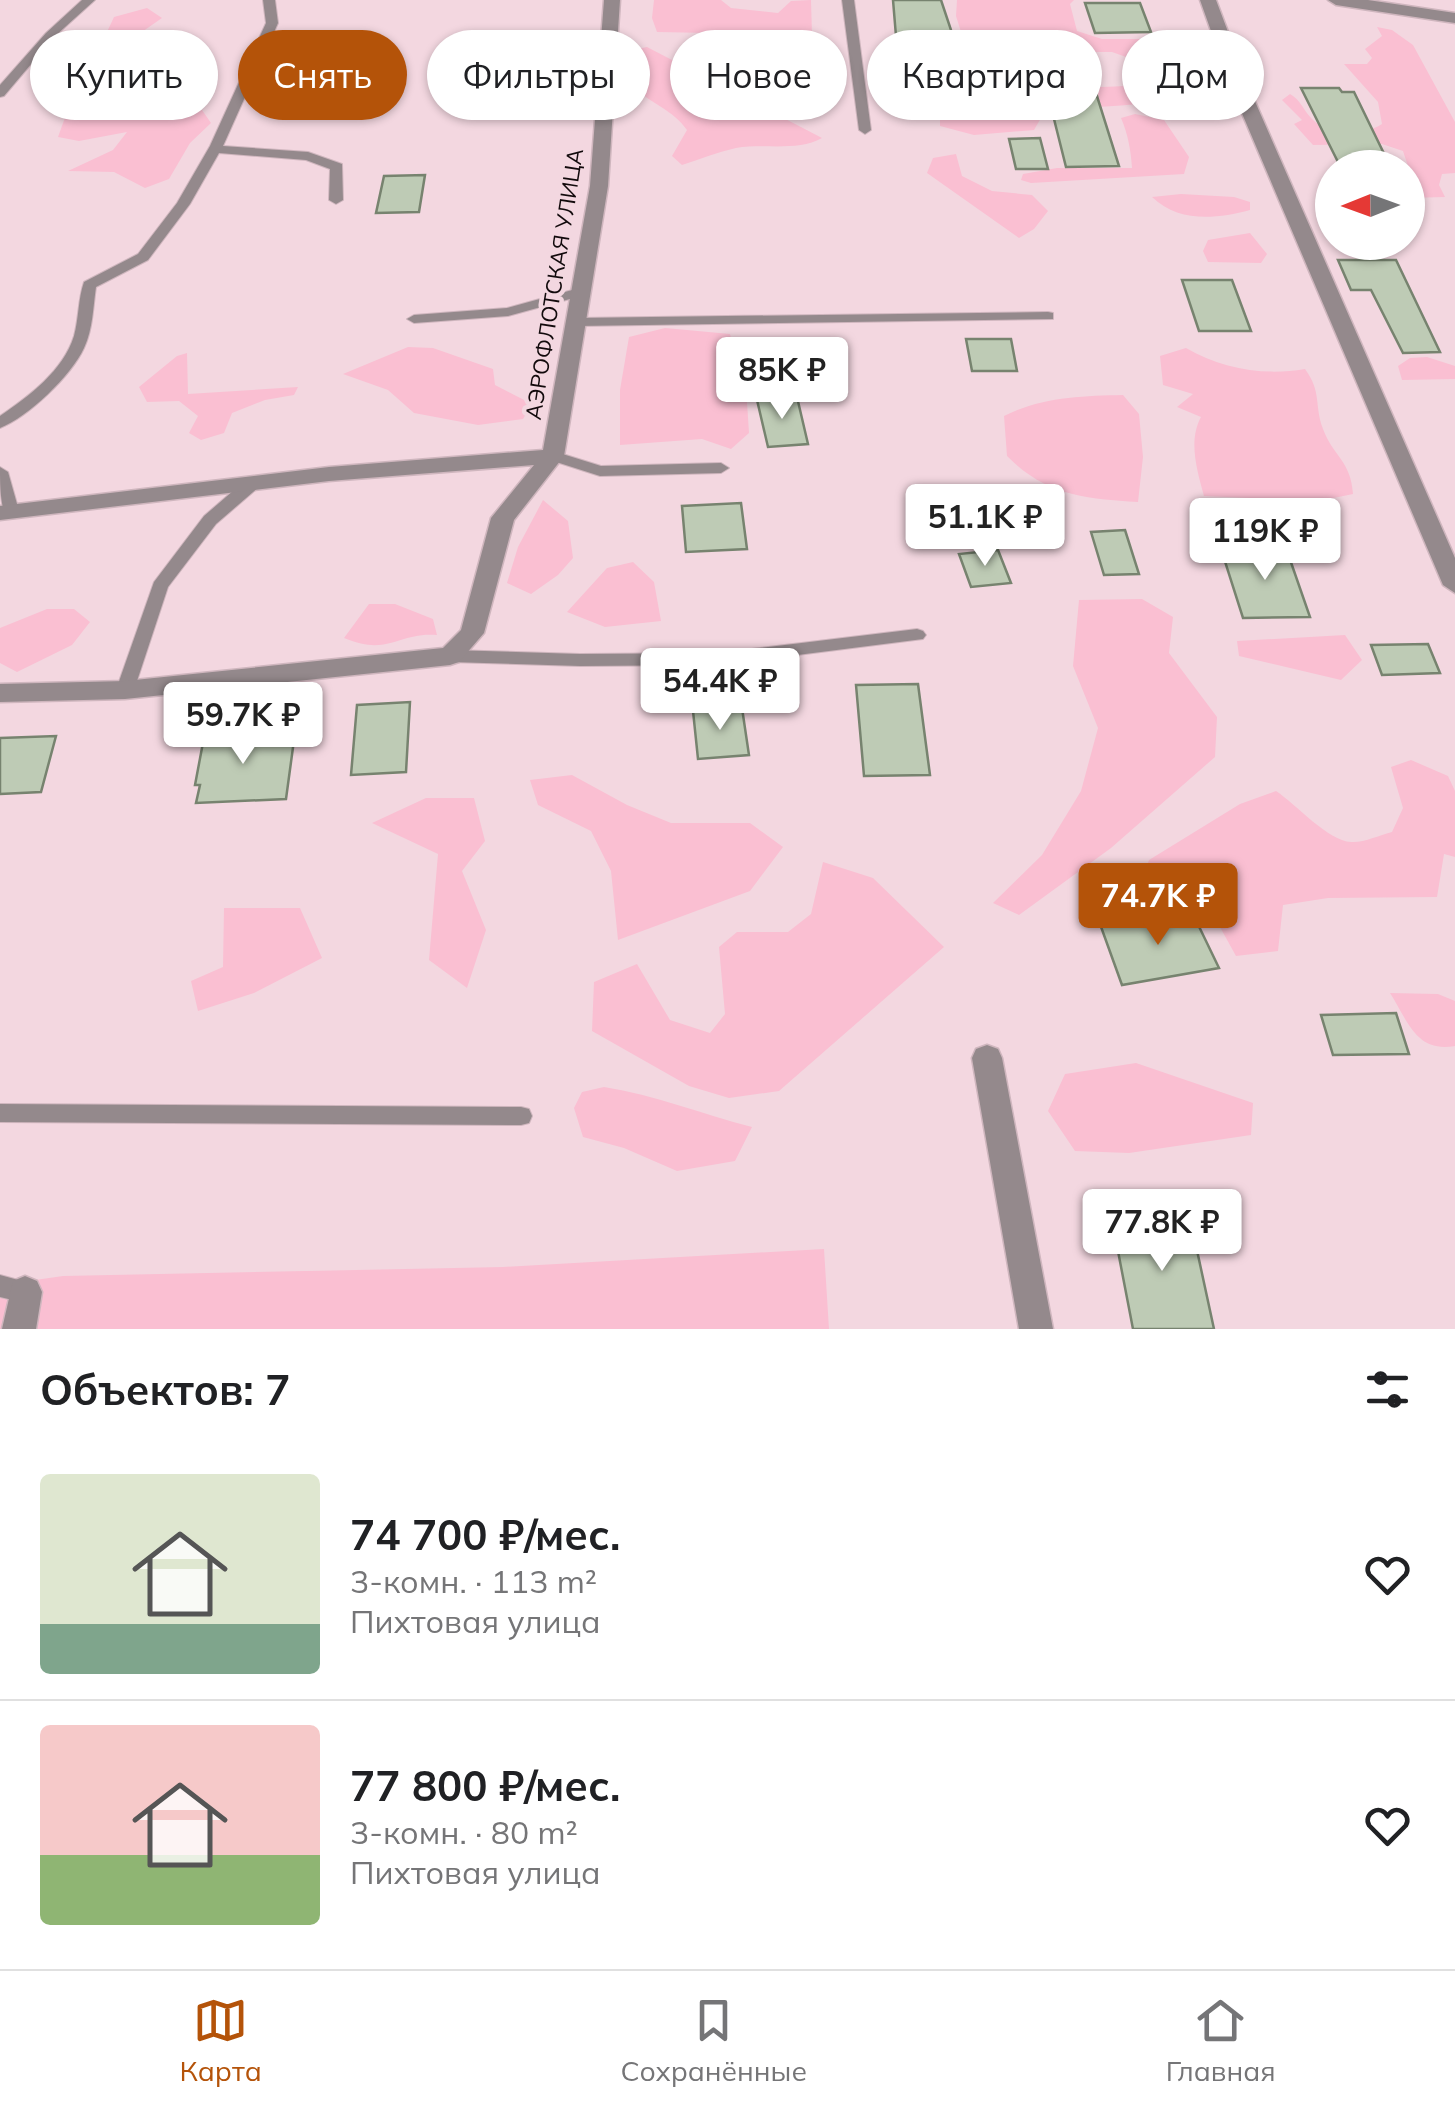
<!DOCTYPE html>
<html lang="ru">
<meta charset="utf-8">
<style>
:root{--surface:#fff;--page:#f6f6f6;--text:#202124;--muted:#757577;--line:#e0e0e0;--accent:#b45309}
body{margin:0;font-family:Mulish,sans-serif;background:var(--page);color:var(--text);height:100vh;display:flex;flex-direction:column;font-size:38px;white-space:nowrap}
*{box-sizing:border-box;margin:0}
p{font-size:32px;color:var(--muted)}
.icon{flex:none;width:55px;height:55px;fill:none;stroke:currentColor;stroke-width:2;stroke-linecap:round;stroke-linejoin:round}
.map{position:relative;height:1329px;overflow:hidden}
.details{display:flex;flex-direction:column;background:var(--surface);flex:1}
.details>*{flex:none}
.banner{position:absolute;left:30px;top:30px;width:1395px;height:90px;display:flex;gap:20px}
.needle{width:65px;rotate:269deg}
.fabs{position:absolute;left:1315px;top:150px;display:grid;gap:20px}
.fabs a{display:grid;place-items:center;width:110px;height:110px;border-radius:50%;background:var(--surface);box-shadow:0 2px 8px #0004;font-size:50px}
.price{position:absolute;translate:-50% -85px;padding:0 22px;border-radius:10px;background:#fff;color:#222;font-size:32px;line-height:65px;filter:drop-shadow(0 2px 5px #0008)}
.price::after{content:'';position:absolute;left:50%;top:60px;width:30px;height:22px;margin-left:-15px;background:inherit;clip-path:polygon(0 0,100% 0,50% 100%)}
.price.selected{background:var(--accent);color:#fff}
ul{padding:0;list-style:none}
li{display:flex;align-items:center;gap:30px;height:250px;padding:0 40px}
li+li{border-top:2px solid var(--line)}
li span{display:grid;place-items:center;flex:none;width:280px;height:200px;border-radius:10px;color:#555}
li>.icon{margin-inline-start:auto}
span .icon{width:120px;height:120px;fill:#fffc;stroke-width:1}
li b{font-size:42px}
h2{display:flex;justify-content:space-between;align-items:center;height:120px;padding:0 40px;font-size:42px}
.tag{padding:0 35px;border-radius:45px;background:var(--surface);box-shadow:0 2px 8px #0004;font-size:35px;line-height:90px}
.tag.selected{background:var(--accent);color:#fff}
.menu{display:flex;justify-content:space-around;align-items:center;height:140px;border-top:2px solid var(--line);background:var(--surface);font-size:28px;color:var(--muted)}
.menu a{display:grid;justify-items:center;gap:5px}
.menu .selected{color:var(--accent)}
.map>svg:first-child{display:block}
.green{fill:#fabfd2}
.building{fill:#becbb5;stroke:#77836f;stroke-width:2.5}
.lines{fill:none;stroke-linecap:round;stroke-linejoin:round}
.service-casing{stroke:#cfb6be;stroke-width:2}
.minor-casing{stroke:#cfb6be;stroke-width:3}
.service{fill:#94898c;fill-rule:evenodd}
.minor{fill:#94898c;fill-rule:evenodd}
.labels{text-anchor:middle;stroke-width:9;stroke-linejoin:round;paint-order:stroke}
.far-street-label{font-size:22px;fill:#120a0c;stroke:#f3d7e0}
</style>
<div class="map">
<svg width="1455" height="1329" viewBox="0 0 1455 1329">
<rect width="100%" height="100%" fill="#f3d7e0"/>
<path class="green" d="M654,0h67l10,8 47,5 13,-12 20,-1 1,35 -155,-3 -5,-14z
M957,0h117l-4,4 7,27 25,8h52l18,14 -29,10 -31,-11h-61l-7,14 -14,-4c-17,-33 -38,-21 -69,-30l-5,-16z
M147,8l15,10 -49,34 -3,14 24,11 72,1 1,9 -39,3 -72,-5 -1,-21 -18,-4 30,-28 7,-15z
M1377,27l15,3 21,15 42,77v51l-13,1 -3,11 6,12 -37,1 2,-26 -7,-21 -21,-7 -69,1 -19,-21 8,-4 -20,-20 8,-6c11,6 13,16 22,25 19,19 49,18 70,5l-4,-22 -34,-38h23l5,-6 -7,-9 17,-13z
M647,47l175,91c-25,14 -57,5 -86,10 -18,4 -36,11 -54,17l-10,-9 15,-26c-14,-20 -35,-26 -53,-42l-1,-38z
M1020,75c34,13 66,13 103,11l9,-11h18l16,24c-40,10 -80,6 -121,12l-11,19 -60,5 -34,-9v-12l26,-7 1,-17 13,-13z
M179,108l23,2 9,13 -21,20 -21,36 -24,9 -31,-16 -46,-1 45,-21 14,-18 -48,9 -21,-4 9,-25c39,-1 74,3 112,-4z
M1135,114l29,6 25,37 -5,17 -153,9 -10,-3 2,-6 34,-6h75c-1,-17 -4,-34 -11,-50z
M956,154l6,22 30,15 40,4 16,16 -14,18 -15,9 -92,-65 6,-15z
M1181,194l53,3 16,5v8c-34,9 -71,13 -98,-13z
M1250,233l17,21 -6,9 -53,-1 -5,-11 5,-11z
M665,328l65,6 17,68 2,31 -18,16 -29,-10 -82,6v-55l9,-53z
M408,347l25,1 60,21 2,16 37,19 -9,15 -45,6 -64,-12 -26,-23 -45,-16z
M1186,348c37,21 77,28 119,21 17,23 9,36 18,60 10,27 28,32 30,65l-34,7 -115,-5c-7,-26 -16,-55 -3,-79l-24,-10 16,-13 -30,-9 -3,-29z
M187,353l1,41 110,-7 -4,8 -29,5 -33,13 -8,20 -23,7 -12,-7 9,-17 -19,-15 -32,1 -8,-15 38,-31z
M1427,357l28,9v13l-53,1 -4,-14 12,-8z
M1123,395l16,19 4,43 -5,45c-55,-4 -91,-6 -131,-46l-3,-40c38,-19 77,-20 119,-21z
M543,500l25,21 5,37 -15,17 -27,19 -24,-11 11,-36z
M633,562l21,20 7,39 -56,6 -38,-15 40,-44z
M1142,599l31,18 -4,36 48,64 -2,40 -104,91 -92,67 -26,-12 49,-48 39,-64 17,-63 -25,-62 6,-66z
M369,604h26l38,15 4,16c-40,-3 -48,22 -93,3z
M47,609h27l16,13 -18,23 -55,27 -17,-9v-35z
M1345,635l17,25 -21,20 -102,-24 -2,-15z
M1411,760l37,16 7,15v66l-11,-3 -7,43 -109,1 -45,7 -5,46 -42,5 -31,-56 -71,2 15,-42 91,-56 36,-13c21,14 52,50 75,51 12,1 29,-7 41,-10l11,-24 -12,-41z
M572,775l55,30 44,18h79l33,24 -33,44 -132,49 -7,-69 -20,-40 -53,-26 -8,-25z
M426,798h48l11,43 -23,30 24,59 -19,58 -38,-28 9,-106 -66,-31z
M823,862l50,16 71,69 -165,144 -50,7 -40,-12 -97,-55 2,-49 43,-18 33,56 40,13 15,-19 -6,-67 18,-15h51l23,-18z
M224,908h76l22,50 -68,35 -56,18 -7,-30 32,-14z
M1390,993l48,1 17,7v45c-39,7 -47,-25 -65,-53z
M1136,1063l117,40 -2,32 -122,18 -54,-2 -27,-40 17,-37z
M604,1087c51,8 98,27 148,40l-17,34 -58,10 -53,-23 -41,-11 -9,-29 8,-16z
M824,1249l5,80h-829v-44l63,-9 440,-9z"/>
<path class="building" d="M893,0h48l23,69h-11l7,27h-36l-28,-60z
M1085,3h55l11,29 -56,1z
M1085,58l34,108 -53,1 -27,-108z
M1301,88h38l3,4h12l37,76h-50z
M1040,138l8,31h-32l-7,-30z
M425,175l-6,37 -43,1 8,-37z
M1338,260h58l44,92 -37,1 -32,-63h-20z
M1182,280h50l19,51h-52z
M966,339h45l6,32h-45z
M797,397l11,47 -40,3 -11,-47z
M741,503l6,46 -61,3 -4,-46z
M1125,530l14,44 -35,1 -13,-43z
M1286,548l24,69 -67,1 -22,-69z
M998,550l13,33 -40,4 -12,-33z
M1428,644l12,29 -58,2 -11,-30z
M918,684l12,91 -66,1 -8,-91z
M410,702l-4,70 -55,3 6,-70z
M742,708l7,47 -51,4 -5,-48z
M268,730l-2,11 28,-1 -8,59 -90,4 4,-18h-5l10,-53z
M56,736l-15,56 -41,2v-56z
M1192,912l27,56 -97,17 -22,-61z
M1396,1013l13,41 -76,1 -12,-40z
M1190,1218l24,111h-81l-21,-109z"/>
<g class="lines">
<defs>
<path id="service" d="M82,0h13l-41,37 -50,59 -4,1v-12l46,-52z
M263,0h12l3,23 -55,123 85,6 34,12 1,36 -7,4 -7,-4 1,-31 -24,-9 -87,-7 -29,51 -42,56 -52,27c-3,20 -3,42 -12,61 -13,28 -56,69 -84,80v-12c29,-20 63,-45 74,-80 5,-18 4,-37 10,-54l54,-28 39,-51 33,-57 56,-123z
M842,0h12l17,130 -6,4 -6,-4z
M583,287l7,4 -2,3 -80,22 -94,7 -7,-4 7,-4 93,-7z
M1048,312l5,1v6l-476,7 -7,-4 7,-4z
M553,451l48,15 120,-3 8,5 -8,5 -121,3 -53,-17 -2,-3z
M0,467l8,5 11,39 -2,4h-12c-5,-15 -5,-32 -5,-48z
M254,477l6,1 2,4 -2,4 -44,38 -48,63 -34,103 -9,6 -6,-2 -3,-4 38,-108 50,-66 44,-38z
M917,629l6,2 3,4 -3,4 -204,26 -139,1 -130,-4 -9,-6 9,-6 130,4 139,-1z
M0,1104l521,3 8,2 3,7 -3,7 -8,2 -521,-3z
M0,1275l33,9 4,8 -4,8 -8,3 -25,-6z"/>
<path id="minor" d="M604,0h16l-12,186 -44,270 -50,64 -30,113 -25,29 -9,3 -325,34 -125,3v-18l125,-3 318,-33 18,-18 30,-112 43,-53 -205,16 -329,39v-14l329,-39 214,-17 47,-264z
M1200,0h16l34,90 205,468v35l-12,-8 -211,-495z
M1328,0h40l87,13v10l-119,-18z
M987,1045l11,4 4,9 51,271h-34l-47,-271 4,-9z
M25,1276l12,5 5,11 -6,37h-34l11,-48z"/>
</defs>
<use href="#service" class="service-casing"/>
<use href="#minor" class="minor-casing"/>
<use href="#service" class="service"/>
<use href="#minor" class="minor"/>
</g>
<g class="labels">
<g class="far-street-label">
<text transform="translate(554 284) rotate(-81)" y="8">АЭРОФЛОТСКАЯ УЛИЦА</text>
</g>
</g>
</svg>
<div class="fabs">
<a><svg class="needle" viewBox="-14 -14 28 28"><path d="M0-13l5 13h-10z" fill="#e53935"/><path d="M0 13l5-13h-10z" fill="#757577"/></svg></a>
</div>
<b class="price" style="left:782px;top:422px">85K ₽</b>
<b class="price" style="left:985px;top:569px">51.1K ₽</b>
<b class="price" style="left:1265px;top:583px">119K ₽</b>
<b class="price" style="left:720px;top:733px">54.4K ₽</b>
<b class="price" style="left:243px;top:767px">59.7K ₽</b>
<b class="price selected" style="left:1158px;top:948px">74.7K ₽</b>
<b class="price" style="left:1162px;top:1274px">77.8K ₽</b>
<div class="banner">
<a class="tag">Купить</a>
<a class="tag selected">Снять</a>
<a class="tag">Фильтры</a>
<a class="tag">Новое</a>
<a class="tag">Квартира</a>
<a class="tag">Дом</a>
</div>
</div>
<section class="details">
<h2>Объектов: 7<svg class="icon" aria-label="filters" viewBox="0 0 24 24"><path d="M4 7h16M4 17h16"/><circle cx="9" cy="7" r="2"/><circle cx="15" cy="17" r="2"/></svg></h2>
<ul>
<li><span style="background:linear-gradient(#dfe7d0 75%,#7fa58c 0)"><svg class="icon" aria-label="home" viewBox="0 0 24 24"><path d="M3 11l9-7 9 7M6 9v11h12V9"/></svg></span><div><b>74 700 ₽/мес.</b><p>3-комн. · 113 m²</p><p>Пихтовая улица</p></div><svg class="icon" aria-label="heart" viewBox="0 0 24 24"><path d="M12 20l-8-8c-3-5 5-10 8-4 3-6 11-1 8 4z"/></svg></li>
<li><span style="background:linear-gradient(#f6c9c9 65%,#8fb573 0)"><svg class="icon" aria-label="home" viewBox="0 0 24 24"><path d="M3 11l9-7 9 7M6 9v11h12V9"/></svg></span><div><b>77 800 ₽/мес.</b><p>3-комн. · 80 m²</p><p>Пихтовая улица</p></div><svg class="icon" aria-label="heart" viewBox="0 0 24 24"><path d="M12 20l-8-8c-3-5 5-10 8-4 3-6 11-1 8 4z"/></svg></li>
</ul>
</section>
<nav class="menu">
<a class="selected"><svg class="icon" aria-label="map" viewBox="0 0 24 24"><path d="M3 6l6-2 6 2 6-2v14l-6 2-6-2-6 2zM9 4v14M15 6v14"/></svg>Карта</a>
<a><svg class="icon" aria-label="saved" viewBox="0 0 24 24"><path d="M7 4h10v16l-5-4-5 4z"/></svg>Сохранённые</a>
<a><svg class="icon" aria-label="home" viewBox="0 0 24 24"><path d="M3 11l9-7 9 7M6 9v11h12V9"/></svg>Главная</a>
</nav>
